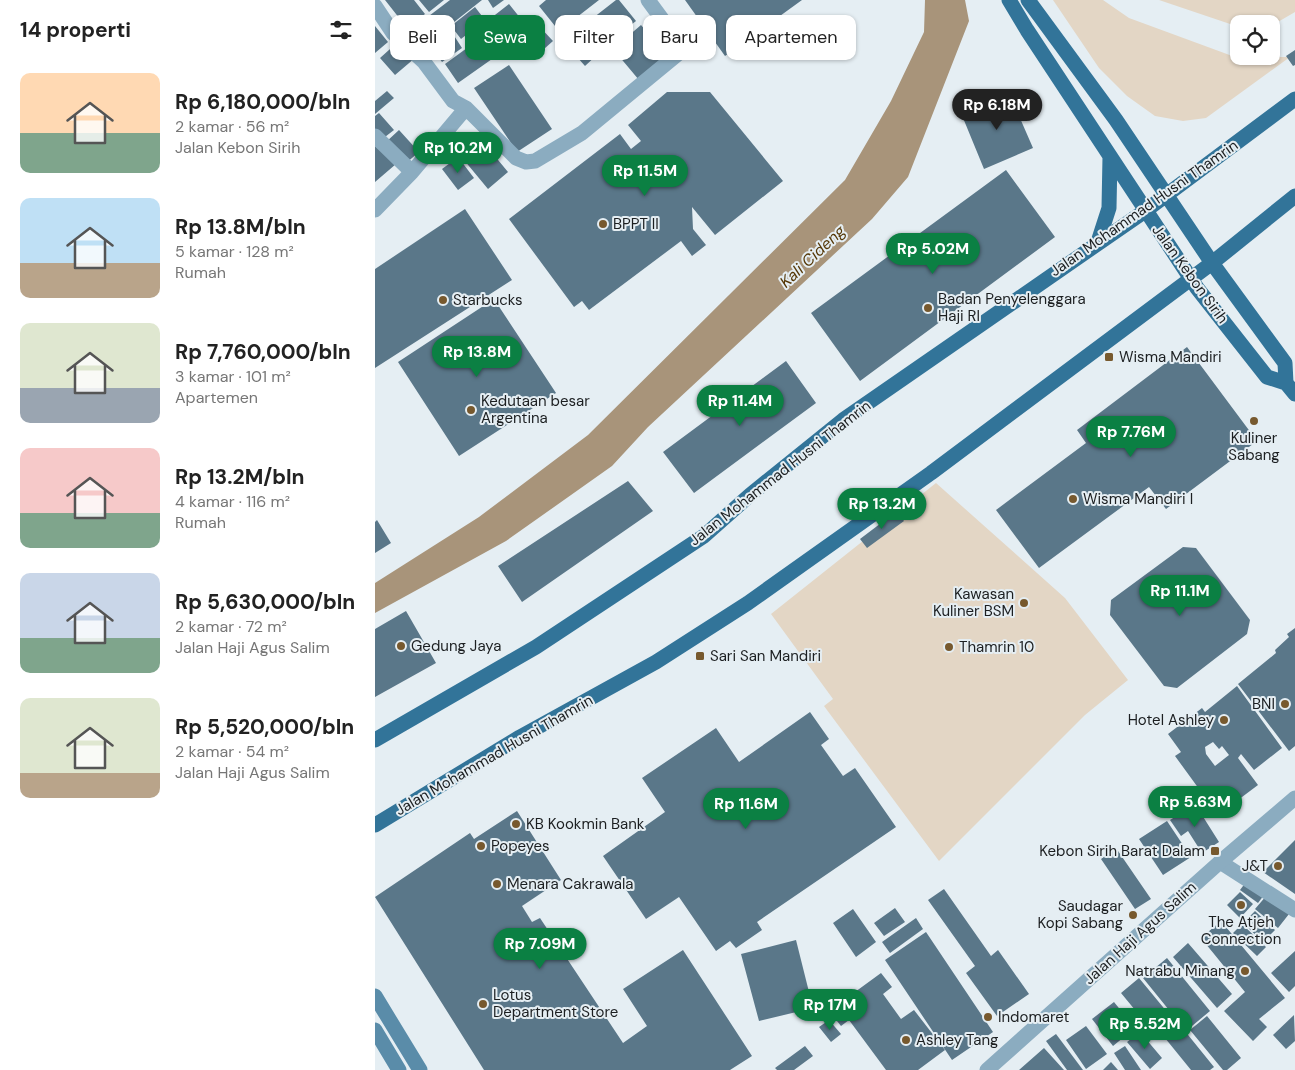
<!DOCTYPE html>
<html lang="id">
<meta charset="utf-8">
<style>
:root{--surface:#fff;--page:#f6f6f6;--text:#222;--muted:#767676;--accent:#0b8043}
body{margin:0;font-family:"DM Sans",sans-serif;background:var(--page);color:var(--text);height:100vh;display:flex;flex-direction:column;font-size:19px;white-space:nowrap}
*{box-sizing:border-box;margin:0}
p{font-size:16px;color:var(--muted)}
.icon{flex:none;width:28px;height:28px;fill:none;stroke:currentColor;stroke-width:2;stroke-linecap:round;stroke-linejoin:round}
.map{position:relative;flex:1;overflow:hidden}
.sheet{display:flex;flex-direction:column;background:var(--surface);width:375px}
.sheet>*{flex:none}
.banner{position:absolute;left:15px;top:15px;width:475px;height:45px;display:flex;gap:10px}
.tools{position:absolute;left:855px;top:15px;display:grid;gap:10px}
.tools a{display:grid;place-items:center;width:50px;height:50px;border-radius:10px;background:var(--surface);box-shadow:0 1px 4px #0004;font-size:25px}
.price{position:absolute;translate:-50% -42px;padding:0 11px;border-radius:18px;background:var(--accent);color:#fff;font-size:16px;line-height:32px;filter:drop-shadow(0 1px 2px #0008)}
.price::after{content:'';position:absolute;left:50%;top:30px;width:15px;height:11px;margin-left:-8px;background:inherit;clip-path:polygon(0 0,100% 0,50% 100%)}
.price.on{background:#222;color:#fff}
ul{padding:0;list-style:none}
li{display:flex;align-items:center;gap:15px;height:125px;padding:0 20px}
li span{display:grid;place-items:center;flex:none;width:140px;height:100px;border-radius:10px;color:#555}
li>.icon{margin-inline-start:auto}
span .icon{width:60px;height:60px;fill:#fffc;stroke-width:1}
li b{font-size:21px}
h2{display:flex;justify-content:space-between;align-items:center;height:60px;padding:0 20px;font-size:21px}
.tag{padding:0 18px;border-radius:10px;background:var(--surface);box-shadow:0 1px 4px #0004;font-size:18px;line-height:45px}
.tag.on{background:var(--accent);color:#fff}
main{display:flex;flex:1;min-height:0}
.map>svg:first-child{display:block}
.green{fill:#e3d6c5}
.water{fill:#a8947a}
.building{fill:#5a7789;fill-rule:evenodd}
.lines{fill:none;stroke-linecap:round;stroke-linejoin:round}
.minor{stroke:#8bacc0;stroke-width:15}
.tertiary{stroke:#8bacc0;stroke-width:15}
.secondary{stroke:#5a8ca9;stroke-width:15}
.primary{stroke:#327499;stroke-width:15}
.poi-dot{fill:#77592e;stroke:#e5eef3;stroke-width:2}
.labels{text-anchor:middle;stroke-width:4;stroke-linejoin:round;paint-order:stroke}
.street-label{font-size:15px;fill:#1c1f21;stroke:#e5eef3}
.poi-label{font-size:15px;fill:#1c1f21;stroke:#e5eef3;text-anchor:start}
.water-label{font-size:16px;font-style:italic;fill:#563807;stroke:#e5eef3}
</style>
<main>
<section class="sheet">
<h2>14 properti<svg class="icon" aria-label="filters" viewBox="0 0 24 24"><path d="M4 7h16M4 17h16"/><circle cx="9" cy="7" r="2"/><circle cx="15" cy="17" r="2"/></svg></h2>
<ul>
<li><span style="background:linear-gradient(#ffd9b3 60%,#7fa58c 0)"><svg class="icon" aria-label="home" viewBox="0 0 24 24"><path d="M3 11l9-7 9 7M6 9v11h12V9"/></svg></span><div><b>Rp 6,180,000/bln</b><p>2 kamar · 56 m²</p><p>Jalan Kebon Sirih</p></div></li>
<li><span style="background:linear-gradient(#bfe0f5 65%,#b9a48a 0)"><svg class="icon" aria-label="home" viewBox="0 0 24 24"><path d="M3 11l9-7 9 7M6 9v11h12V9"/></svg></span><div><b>Rp 13.8M/bln</b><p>5 kamar · 128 m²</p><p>Rumah</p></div></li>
<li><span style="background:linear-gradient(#dfe7d0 65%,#9aa5b1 0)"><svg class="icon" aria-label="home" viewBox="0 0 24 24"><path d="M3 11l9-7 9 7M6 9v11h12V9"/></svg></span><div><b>Rp 7,760,000/bln</b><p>3 kamar · 101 m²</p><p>Apartemen</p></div></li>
<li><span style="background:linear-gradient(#f6c9c9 65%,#7fa58c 0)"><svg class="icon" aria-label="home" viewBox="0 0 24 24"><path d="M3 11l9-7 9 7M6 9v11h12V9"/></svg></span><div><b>Rp 13.2M/bln</b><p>4 kamar · 116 m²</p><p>Rumah</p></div></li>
<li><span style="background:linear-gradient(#c9d6e8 65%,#7fa58c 0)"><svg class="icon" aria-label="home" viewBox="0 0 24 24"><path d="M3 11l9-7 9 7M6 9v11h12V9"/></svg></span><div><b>Rp 5,630,000/bln</b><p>2 kamar · 72 m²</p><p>Jalan Haji Agus Salim</p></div></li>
<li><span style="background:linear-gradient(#dfe7d0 75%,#b9a48a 0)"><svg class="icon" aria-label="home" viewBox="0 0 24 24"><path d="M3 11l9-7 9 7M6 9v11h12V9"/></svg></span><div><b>Rp 5,520,000/bln</b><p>2 kamar · 54 m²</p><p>Jalan Haji Agus Salim</p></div></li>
</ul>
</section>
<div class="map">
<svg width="920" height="1070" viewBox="0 0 920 1070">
<rect width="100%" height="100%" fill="#e5eef3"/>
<path class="green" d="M678,0h50l26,18 106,39h55l-84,61 -23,3 -28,-5 -28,-20 -28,-28z
M784,0h136v12l-24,14v-2h-32v3z
M561,483l129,115 63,82 -43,35 -146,146 -115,-155 9,-7 -62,-85z"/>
<path class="water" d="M550,0h40l4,21 -61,156 -36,42 -224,208 -36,39 -106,75 -131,72v-30l104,-66 109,-82 257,-255 46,-79 33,-69z"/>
<path class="building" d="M10,0h29l11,14 -18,14z
M44,0h25l-15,12z
M75,0h32l-48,38 -13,-16z
M113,0h16l-11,8z
M171,0h53l-40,31 -20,-25z
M241,0h3l17,21 -34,27 -18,-23z
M310,0h117l-77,56z
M134,4l16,20 -22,19 -17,-21z
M100,7l10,13 -24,19 -10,-13z
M162,24l16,17 -18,16 -16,-17z
M266,25l26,31 -28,24 -26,-31z
M0,26l13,16 -13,11z
M202,27l22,26 -14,13 -23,-26z
M76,31l11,17 -20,14 -12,-17z
M103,40l14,19 -34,24 -13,-19z
M24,41l16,17 -20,17 -15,-17z
M920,50v15l-2,1 -7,-10z
M134,65l43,64 -35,23 -43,-64z
M12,91l7,7 -19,16v-13z
M292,92h43l73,89 -68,54 -23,-28 1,22 13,16 -14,11 -11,-15 -92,69 -7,-9 -8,6 -65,-88 111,-85 11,15 10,-8 -13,-16z
M634,93l24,55 -49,21 -23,-56z
M4,113l15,17 -13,10 -6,-7v-17z
M24,130l20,22 -14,12 -19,-22z
M104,137l29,35 -20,17 -29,-35z
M0,146l21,18 -21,18z
M83,157l16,21 -16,12 -16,-21z
M631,170l49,67 -195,144 -49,-68z
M90,209l47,71 -137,88v-99z
M119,299l62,94 -97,63 -61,-94z
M812,347l70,94 -91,68 -17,-22 -110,81 -43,-58 90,-67 -9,-13z
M411,361l30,42 -122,90 -31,-41z
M253,481l25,30 -131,91 -24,-36z
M522,511l7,10 -37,27 -7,-9z
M2,520l14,23 -16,10v-31z
M808,547l13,1 54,72 -3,14 -70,54 -13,-2 -54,-71 1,-15z
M31,611l30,52 -61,34v-68z
M920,628v118l-6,5 -51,-67 38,-31 -1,-3 14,-13 -2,-3z
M862,686l45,62 -28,22 -13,-16 -3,4 20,27 -40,30 -43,-59 6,-4 -13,-18 34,-26 3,4zM838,742l6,7 3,-3 7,9 -14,11 -9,-12 -1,-7z
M435,712l19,27 -8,6 22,31 12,-8 41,59 -139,95 5,8 -26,18 -6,-7 -14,10 -37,-54 -33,22 -43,-63 62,-44 -23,-34 74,-50 23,34z
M820,804l24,38 -17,11 -14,-22 -7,5 -11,-16z
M142,811l44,69 -39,26 10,16 8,-4 83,125 24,-17 -24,-37 60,-39 69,106 -22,14h-246l-109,-173 95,-64 4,6z
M792,821l24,36 -28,18 -24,-36z
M920,840v54l-32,-22z
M741,848l35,51 -16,10 -34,-50z
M871,882l18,13 -6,8 -18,-13z
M569,889l47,67 7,-6 31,44 -32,22 -31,-43 9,-7 -47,-66z
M865,892l13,12 -13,14 -13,-13z
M892,895l22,19 -11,14 -23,-19z
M520,908l10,14 -21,14 -10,-13z
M478,909l23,33 -20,15 -23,-34z
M880,911l20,19 -12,12 -20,-19z
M541,918l7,11 -33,24 -8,-11z
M846,921l64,77 -26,21 8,8 -14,14 -29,-30 21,-19 -44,-54z
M867,924l24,23 -9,9 -24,-23z
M551,932l67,100 -41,28 -67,-100z
M421,940l17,68 -54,13 -18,-67z
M813,943l44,51 -15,14 -44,-51z
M920,951v35l-6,6 -18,-19z
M792,958l43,53 -24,20 -43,-53z
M506,973l11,14 -9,7 18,25 13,-9 31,40 -27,20h-32l-37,-50 -8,6 -12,-15z
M764,978l38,46 -18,15 -38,-46z
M739,1002l21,26 -22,18 -21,-27z
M919,1015l1,26 -9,8 -13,-14z
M832,1016l34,42 -14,12h-4l-33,-40z
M454,1020l12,14 -10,8 -12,-15z
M805,1025l34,42 -4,3h-19l-26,-32z
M711,1026l21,28 -21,15 -20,-29z
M765,1032l22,26 -12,11 -23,-27z
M681,1034l27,36h-16l-21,-29z
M430,1046l8,10 -19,14h-17l-2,-2z
M750,1046l16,24h-16l-11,-17z
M669,1048l20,22h-45z
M736,1062l7,8h-15z"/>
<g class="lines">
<path class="minor" d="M0,6l18,27 31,29 29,39 13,7 50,50 10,4 9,-1 47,-28 102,-84 -36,-49
M0,136l37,36
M0,210l37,-38 54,-64
M845,862l75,48"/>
<path class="tertiary" d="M612,1070l233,-208 75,-64"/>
<path class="secondary" d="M0,996l45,74
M0,1030l24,40"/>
<path class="primary" d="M634,0l18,30 170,258 70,89 19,6
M653,0l88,120 96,143 73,100 1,20 9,11
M723,242l11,-34 1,-51
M0,740l161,-93 168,-111 46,-41 93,-75 302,-209 150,-112
M0,825l145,-88 136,-75 92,-59 183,-130 281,-210 83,-67"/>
</g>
<g class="poi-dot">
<circle cx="228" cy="224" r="5"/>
<circle cx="68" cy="300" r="5"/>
<circle cx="553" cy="308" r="5"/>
<rect x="729" y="352" width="10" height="10" rx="2.5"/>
<circle cx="96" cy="410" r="5"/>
<circle cx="879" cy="421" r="5"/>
<circle cx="698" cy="499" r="5"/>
<circle cx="649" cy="603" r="5"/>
<circle cx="26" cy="646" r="5"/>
<circle cx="574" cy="647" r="5"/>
<rect x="320" y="651" width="10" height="10" rx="2.5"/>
<circle cx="910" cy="704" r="5"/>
<circle cx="849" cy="720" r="5"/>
<circle cx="141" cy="824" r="5"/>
<circle cx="106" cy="846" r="5"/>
<rect x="835" y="846" width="10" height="10" rx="2.5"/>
<circle cx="903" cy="866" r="5"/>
<circle cx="122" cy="884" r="5"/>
<circle cx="866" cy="905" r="5"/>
<circle cx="758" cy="915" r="5"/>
<circle cx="870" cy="971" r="5"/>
<circle cx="108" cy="1004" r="5"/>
<circle cx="613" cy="1017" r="5"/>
<circle cx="531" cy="1040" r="5"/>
</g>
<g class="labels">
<g class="street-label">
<text transform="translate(769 208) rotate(-35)" y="5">Jalan Mohammad Husni Thamrin</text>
<text transform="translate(815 274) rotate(54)" y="5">Jalan Kebon Sirih</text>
<text transform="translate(405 473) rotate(-38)" y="5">Jalan Mohammad Husni Thamrin</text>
<text transform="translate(119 755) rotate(-30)" y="5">Jalan Mohammad Husni Thamrin</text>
<text transform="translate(765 933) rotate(-42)" y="5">Jalan Haji Agus Salim</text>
</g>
<g class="poi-label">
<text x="238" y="229">BPPT II</text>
<text x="563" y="304">Badan Penyelenggara<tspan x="563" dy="17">Haji RI</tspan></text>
<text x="78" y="305">Starbucks</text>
<text x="744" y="362">Wisma Mandiri</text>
<text x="106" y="406">Kedutaan besar<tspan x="106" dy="17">Argentina</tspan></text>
<text x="879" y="443" text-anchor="middle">Kuliner<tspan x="879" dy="17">Sabang</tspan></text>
<text x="708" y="504">Wisma Mandiri I</text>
<text x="639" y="599" text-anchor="end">Kawasan<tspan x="639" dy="17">Kuliner BSM</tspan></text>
<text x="36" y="651">Gedung Jaya</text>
<text x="584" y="652">Thamrin 10</text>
<text x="335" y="661">Sari San Mandiri</text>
<text x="900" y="709" text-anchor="end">BNI</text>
<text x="839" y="725" text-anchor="end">Hotel Ashley</text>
<text x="151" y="829">KB Kookmin Bank</text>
<text x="116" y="851">Popeyes</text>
<text x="830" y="856" text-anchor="end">Kebon Sirih Barat Dalam</text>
<text x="893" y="871" text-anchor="end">J&amp;T</text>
<text x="132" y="889">Menara Cakrawala</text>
<text x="748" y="911" text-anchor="end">Saudagar<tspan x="748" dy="17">Kopi Sabang</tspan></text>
<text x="866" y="927" text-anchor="middle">The Atjeh<tspan x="866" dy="17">Connection</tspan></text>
<text x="860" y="976" text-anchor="end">Natrabu Minang</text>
<text x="118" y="1000">Lotus<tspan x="118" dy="17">Department Store</tspan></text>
<text x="623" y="1022">Indomaret</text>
<text x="541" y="1045">Ashley Tang</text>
</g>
<g class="water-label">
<text transform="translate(437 256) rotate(-43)" y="6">Kali Cideng</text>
</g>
</g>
</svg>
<div class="tools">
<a><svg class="icon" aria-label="locate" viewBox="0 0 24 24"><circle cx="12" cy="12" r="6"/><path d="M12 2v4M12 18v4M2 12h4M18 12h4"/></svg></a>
</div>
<b class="price on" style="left:622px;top:131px">Rp 6.18M</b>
<b class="price" style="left:83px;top:174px">Rp 10.2M</b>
<b class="price" style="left:270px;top:197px">Rp 11.5M</b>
<b class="price" style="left:558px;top:275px">Rp 5.02M</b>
<b class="price" style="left:102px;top:378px">Rp 13.8M</b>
<b class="price" style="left:365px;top:427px">Rp 11.4M</b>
<b class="price" style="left:756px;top:458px">Rp 7.76M</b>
<b class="price" style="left:507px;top:530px">Rp 13.2M</b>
<b class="price" style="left:805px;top:617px">Rp 11.1M</b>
<b class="price" style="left:820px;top:828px">Rp 5.63M</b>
<b class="price" style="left:371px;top:830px">Rp 11.6M</b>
<b class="price" style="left:165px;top:970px">Rp 7.09M</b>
<b class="price" style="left:455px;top:1031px">Rp 17M</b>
<b class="price" style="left:770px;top:1050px">Rp 5.52M</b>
<div class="banner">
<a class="tag">Beli</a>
<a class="tag on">Sewa</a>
<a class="tag">Filter</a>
<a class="tag">Baru</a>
<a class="tag">Apartemen</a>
</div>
</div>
</main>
